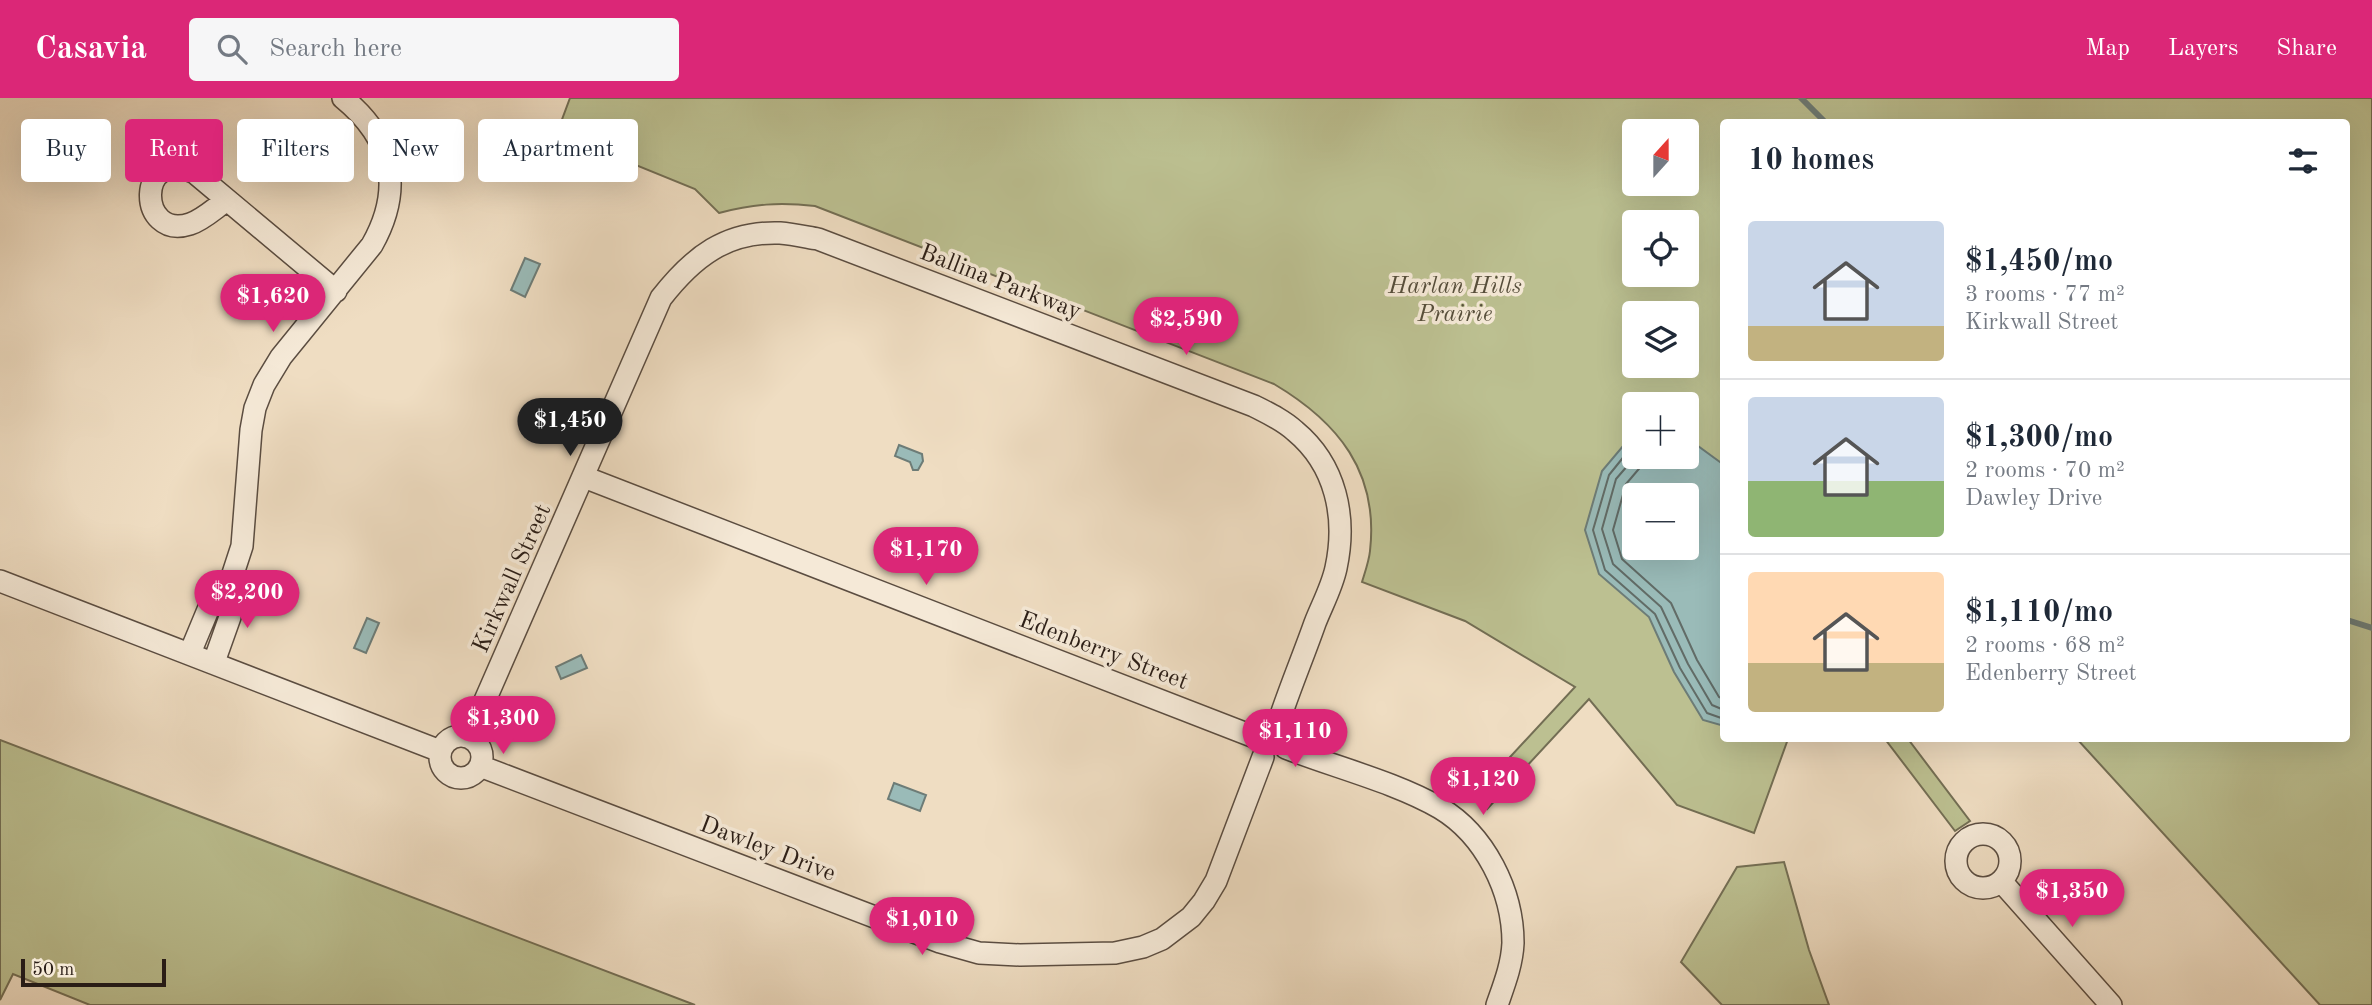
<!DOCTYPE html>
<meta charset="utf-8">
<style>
:root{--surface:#fff;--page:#f6f6f7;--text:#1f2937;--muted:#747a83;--line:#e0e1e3;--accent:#db2777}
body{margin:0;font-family:"Old Standard TT",serif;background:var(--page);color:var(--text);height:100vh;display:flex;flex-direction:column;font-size:26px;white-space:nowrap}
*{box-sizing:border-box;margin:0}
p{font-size:23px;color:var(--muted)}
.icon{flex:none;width:38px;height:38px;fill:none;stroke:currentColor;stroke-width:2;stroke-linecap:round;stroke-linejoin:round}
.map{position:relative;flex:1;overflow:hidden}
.drawer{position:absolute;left:1720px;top:21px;width:630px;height:623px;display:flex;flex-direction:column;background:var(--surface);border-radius:7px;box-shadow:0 7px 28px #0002}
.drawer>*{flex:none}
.hud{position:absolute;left:21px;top:21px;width:665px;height:63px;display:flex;gap:14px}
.needle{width:46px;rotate:21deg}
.controls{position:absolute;left:1622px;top:21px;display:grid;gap:14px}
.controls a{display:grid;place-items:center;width:77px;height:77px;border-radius:7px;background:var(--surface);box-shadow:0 7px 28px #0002;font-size:35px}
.scale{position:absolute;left:21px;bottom:18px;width:145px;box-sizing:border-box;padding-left:7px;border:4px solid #2a1d16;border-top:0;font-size:19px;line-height:24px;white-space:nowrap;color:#2a1d16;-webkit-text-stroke:5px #f5e9d7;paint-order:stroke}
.price{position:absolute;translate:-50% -60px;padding:0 16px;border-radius:24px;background:var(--accent);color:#fff;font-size:23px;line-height:46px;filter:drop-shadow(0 2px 4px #0008)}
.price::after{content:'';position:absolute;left:50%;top:42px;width:21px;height:16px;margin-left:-10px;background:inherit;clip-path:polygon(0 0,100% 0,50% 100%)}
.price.current{background:#222;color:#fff}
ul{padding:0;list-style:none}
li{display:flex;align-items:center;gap:21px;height:175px;padding:0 28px}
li+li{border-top:2px solid var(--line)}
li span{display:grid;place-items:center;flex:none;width:196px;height:140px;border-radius:7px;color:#555}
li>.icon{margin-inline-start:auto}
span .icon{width:84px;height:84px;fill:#fffc;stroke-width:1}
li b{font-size:30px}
h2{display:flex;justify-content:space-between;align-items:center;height:84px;padding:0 28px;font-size:30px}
.tag{padding:0 24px;border-radius:7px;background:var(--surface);box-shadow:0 7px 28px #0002;font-size:24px;line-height:63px}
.tag.current{background:var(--accent);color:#fff}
header{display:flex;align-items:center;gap:42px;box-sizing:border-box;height:98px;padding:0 35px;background:var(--accent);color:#fff}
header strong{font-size:33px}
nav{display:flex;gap:38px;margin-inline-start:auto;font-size:24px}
.search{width:490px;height:63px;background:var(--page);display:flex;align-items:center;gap:18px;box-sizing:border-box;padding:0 24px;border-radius:7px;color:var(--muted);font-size:26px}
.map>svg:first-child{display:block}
.green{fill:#bcc091;stroke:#736e54;stroke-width:2;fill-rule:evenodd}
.water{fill:#9abbb8;stroke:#6d7c77;stroke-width:2;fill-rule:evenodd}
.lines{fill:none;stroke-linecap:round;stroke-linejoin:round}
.shore{stroke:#626c67;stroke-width:2}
.stream{stroke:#6d7c77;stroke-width:6}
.minor-casing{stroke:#5b4d41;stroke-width:24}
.minor{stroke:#f5e9d7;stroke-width:21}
.labels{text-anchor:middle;stroke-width:7;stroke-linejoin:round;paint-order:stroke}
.street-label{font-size:24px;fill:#2a1d16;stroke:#f5e9d7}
.park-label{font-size:24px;font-style:italic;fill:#564e3b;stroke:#f5e9d7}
</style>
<header>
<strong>Casavia</strong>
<div class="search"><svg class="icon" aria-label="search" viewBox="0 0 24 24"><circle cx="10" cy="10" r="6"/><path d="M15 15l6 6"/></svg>Search here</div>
<nav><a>Map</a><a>Layers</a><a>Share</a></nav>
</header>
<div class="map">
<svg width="2372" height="907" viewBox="0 0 2372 907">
<rect width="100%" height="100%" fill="#efddc2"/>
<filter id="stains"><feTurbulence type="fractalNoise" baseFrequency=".00286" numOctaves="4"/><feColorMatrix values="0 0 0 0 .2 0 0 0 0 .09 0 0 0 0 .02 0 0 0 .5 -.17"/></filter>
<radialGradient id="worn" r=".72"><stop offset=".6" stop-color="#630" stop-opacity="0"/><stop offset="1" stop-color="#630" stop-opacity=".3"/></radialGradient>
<path class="green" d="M570,0h1802v907h-52l-243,-266 270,-1v-616h-623v616l64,1 -34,94 -77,-28 -88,-106 -102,110 -14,-12 102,-110 -110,-66 -103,-39c3,-10 7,-21 8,-31 9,-79 -32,-129 -96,-167l-459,-178c-36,-4 -62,-2 -96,7l-24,-24 -138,-56zM1634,33h53v53h-53zM1634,124h53v53h-53zM1634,215h53v53h-53zM1634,306h53v53h-53zM1634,397h53v53h-53z
M1885,641h23l62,82 -15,10z
M0,642l695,265h-605l-77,-31 -13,26z
M1784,764l25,88 20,55h-107l-41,-43 56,-95z"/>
<path class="water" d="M525,160l15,6 -15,33 -14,-7z
M1634,335v24h53v-19l37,27v261l-21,-6 -29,-48 -25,-55 -50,-43 -14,-44 17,-59zM1687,397v53h-53v-53z
M899,347l23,9 1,7 -5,9h-5l-3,-8 -15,-6z
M367,520l12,5 -13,30 -12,-5z
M581,557l6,13 -26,11 -5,-12z
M894,685l32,12 -6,16 -32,-12z"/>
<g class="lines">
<path class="shore" d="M1634,346l-25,31 -16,55 12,40 50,44 25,54 27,45 17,6
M1635,359l-19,22 -14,50 11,35 48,43 27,57 24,41 12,5
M1649,359l-23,27 -13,46 9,29 49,44 26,57 22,37 5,2"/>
<path class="stream" d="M1801,0l24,24
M2347,522l25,8"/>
<defs>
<path id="minor" d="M227,102c-12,8 -24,20 -37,24 -53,17 -54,-79 5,-51l141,118
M584,379l668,259
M0,483l440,170
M190,555l20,-48 17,-13
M214,564l16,-45 -3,-25 15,-46 9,-116 4,-22 9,-23 17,-28 91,-112c32,-57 21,-106 -29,-147
M440 659a21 21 0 1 1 42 0a21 21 0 1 1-42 0Z
M469,639l192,-439c32,-41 65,-67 119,-65 13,1 26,4 38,6l436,167c14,7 29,14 41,25 41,34 52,86 41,137 -4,19 -14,37 -21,55 -12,34 -26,67 -37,101
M1286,650c48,19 109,34 154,60 45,27 73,83 73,135 -1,22 -9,42 -16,62
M480,668l460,176 39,11 41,2 95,-2 28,-6 19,-8 29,-22 13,-16 12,-20 47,-124
M1956 763a27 27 0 1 1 54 0a27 27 0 1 1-54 0Z
M2001,783l110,124"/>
</defs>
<use href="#minor" class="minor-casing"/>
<use href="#minor" class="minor"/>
</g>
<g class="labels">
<g class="street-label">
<text transform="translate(1001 183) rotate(21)" y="8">Ballina Parkway</text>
<text transform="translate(511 480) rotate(-66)" y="8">Kirkwall Street</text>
<text transform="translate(1104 552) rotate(21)" y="8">Edenberry Street</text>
<text transform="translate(768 750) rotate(21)" y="8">Dawley Drive</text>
</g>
<g class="park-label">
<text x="1455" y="195">Harlan Hills<tspan x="1455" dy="28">Prairie</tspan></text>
</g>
</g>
<rect width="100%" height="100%" filter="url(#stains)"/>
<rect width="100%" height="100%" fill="url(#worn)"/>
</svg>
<div class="controls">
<a><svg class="needle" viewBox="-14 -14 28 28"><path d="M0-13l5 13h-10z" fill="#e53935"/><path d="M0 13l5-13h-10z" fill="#747a83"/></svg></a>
<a><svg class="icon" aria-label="locate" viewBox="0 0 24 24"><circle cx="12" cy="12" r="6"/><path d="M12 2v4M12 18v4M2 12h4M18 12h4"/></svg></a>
<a><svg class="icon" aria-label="layers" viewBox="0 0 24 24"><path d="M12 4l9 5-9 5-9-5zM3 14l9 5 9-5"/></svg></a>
<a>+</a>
<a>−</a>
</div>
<div class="scale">50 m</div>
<b class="price" style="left:273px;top:236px">$1,620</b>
<b class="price" style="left:1186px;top:259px">$2,590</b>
<b class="price current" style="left:570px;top:360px">$1,450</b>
<b class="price" style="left:926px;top:489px">$1,170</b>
<b class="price" style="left:247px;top:532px">$2,200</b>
<b class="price" style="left:503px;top:658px">$1,300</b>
<b class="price" style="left:1295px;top:671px">$1,110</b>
<b class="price" style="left:1483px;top:719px">$1,120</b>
<b class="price" style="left:2072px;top:831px">$1,350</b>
<b class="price" style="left:922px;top:859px">$1,010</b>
<div class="hud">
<a class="tag">Buy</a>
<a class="tag current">Rent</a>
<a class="tag">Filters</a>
<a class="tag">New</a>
<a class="tag">Apartment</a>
</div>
<section class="drawer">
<h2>10 homes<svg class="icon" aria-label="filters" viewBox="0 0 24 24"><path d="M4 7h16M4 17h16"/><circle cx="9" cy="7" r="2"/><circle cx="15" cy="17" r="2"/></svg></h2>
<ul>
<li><span style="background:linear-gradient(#c9d6e8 75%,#c2b280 0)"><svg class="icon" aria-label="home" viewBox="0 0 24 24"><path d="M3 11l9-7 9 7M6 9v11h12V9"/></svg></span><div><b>$1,450/mo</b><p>3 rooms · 77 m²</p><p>Kirkwall Street</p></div></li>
<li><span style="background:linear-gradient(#c9d6e8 60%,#8fb573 0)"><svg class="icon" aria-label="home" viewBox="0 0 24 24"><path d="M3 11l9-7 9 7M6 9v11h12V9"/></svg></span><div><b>$1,300/mo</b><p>2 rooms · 70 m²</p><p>Dawley Drive</p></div></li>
<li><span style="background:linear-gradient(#ffd9b3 65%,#c2b280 0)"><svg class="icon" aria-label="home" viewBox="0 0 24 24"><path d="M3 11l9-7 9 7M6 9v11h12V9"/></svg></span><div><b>$1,110/mo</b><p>2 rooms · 68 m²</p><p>Edenberry Street</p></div></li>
</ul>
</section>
</div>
